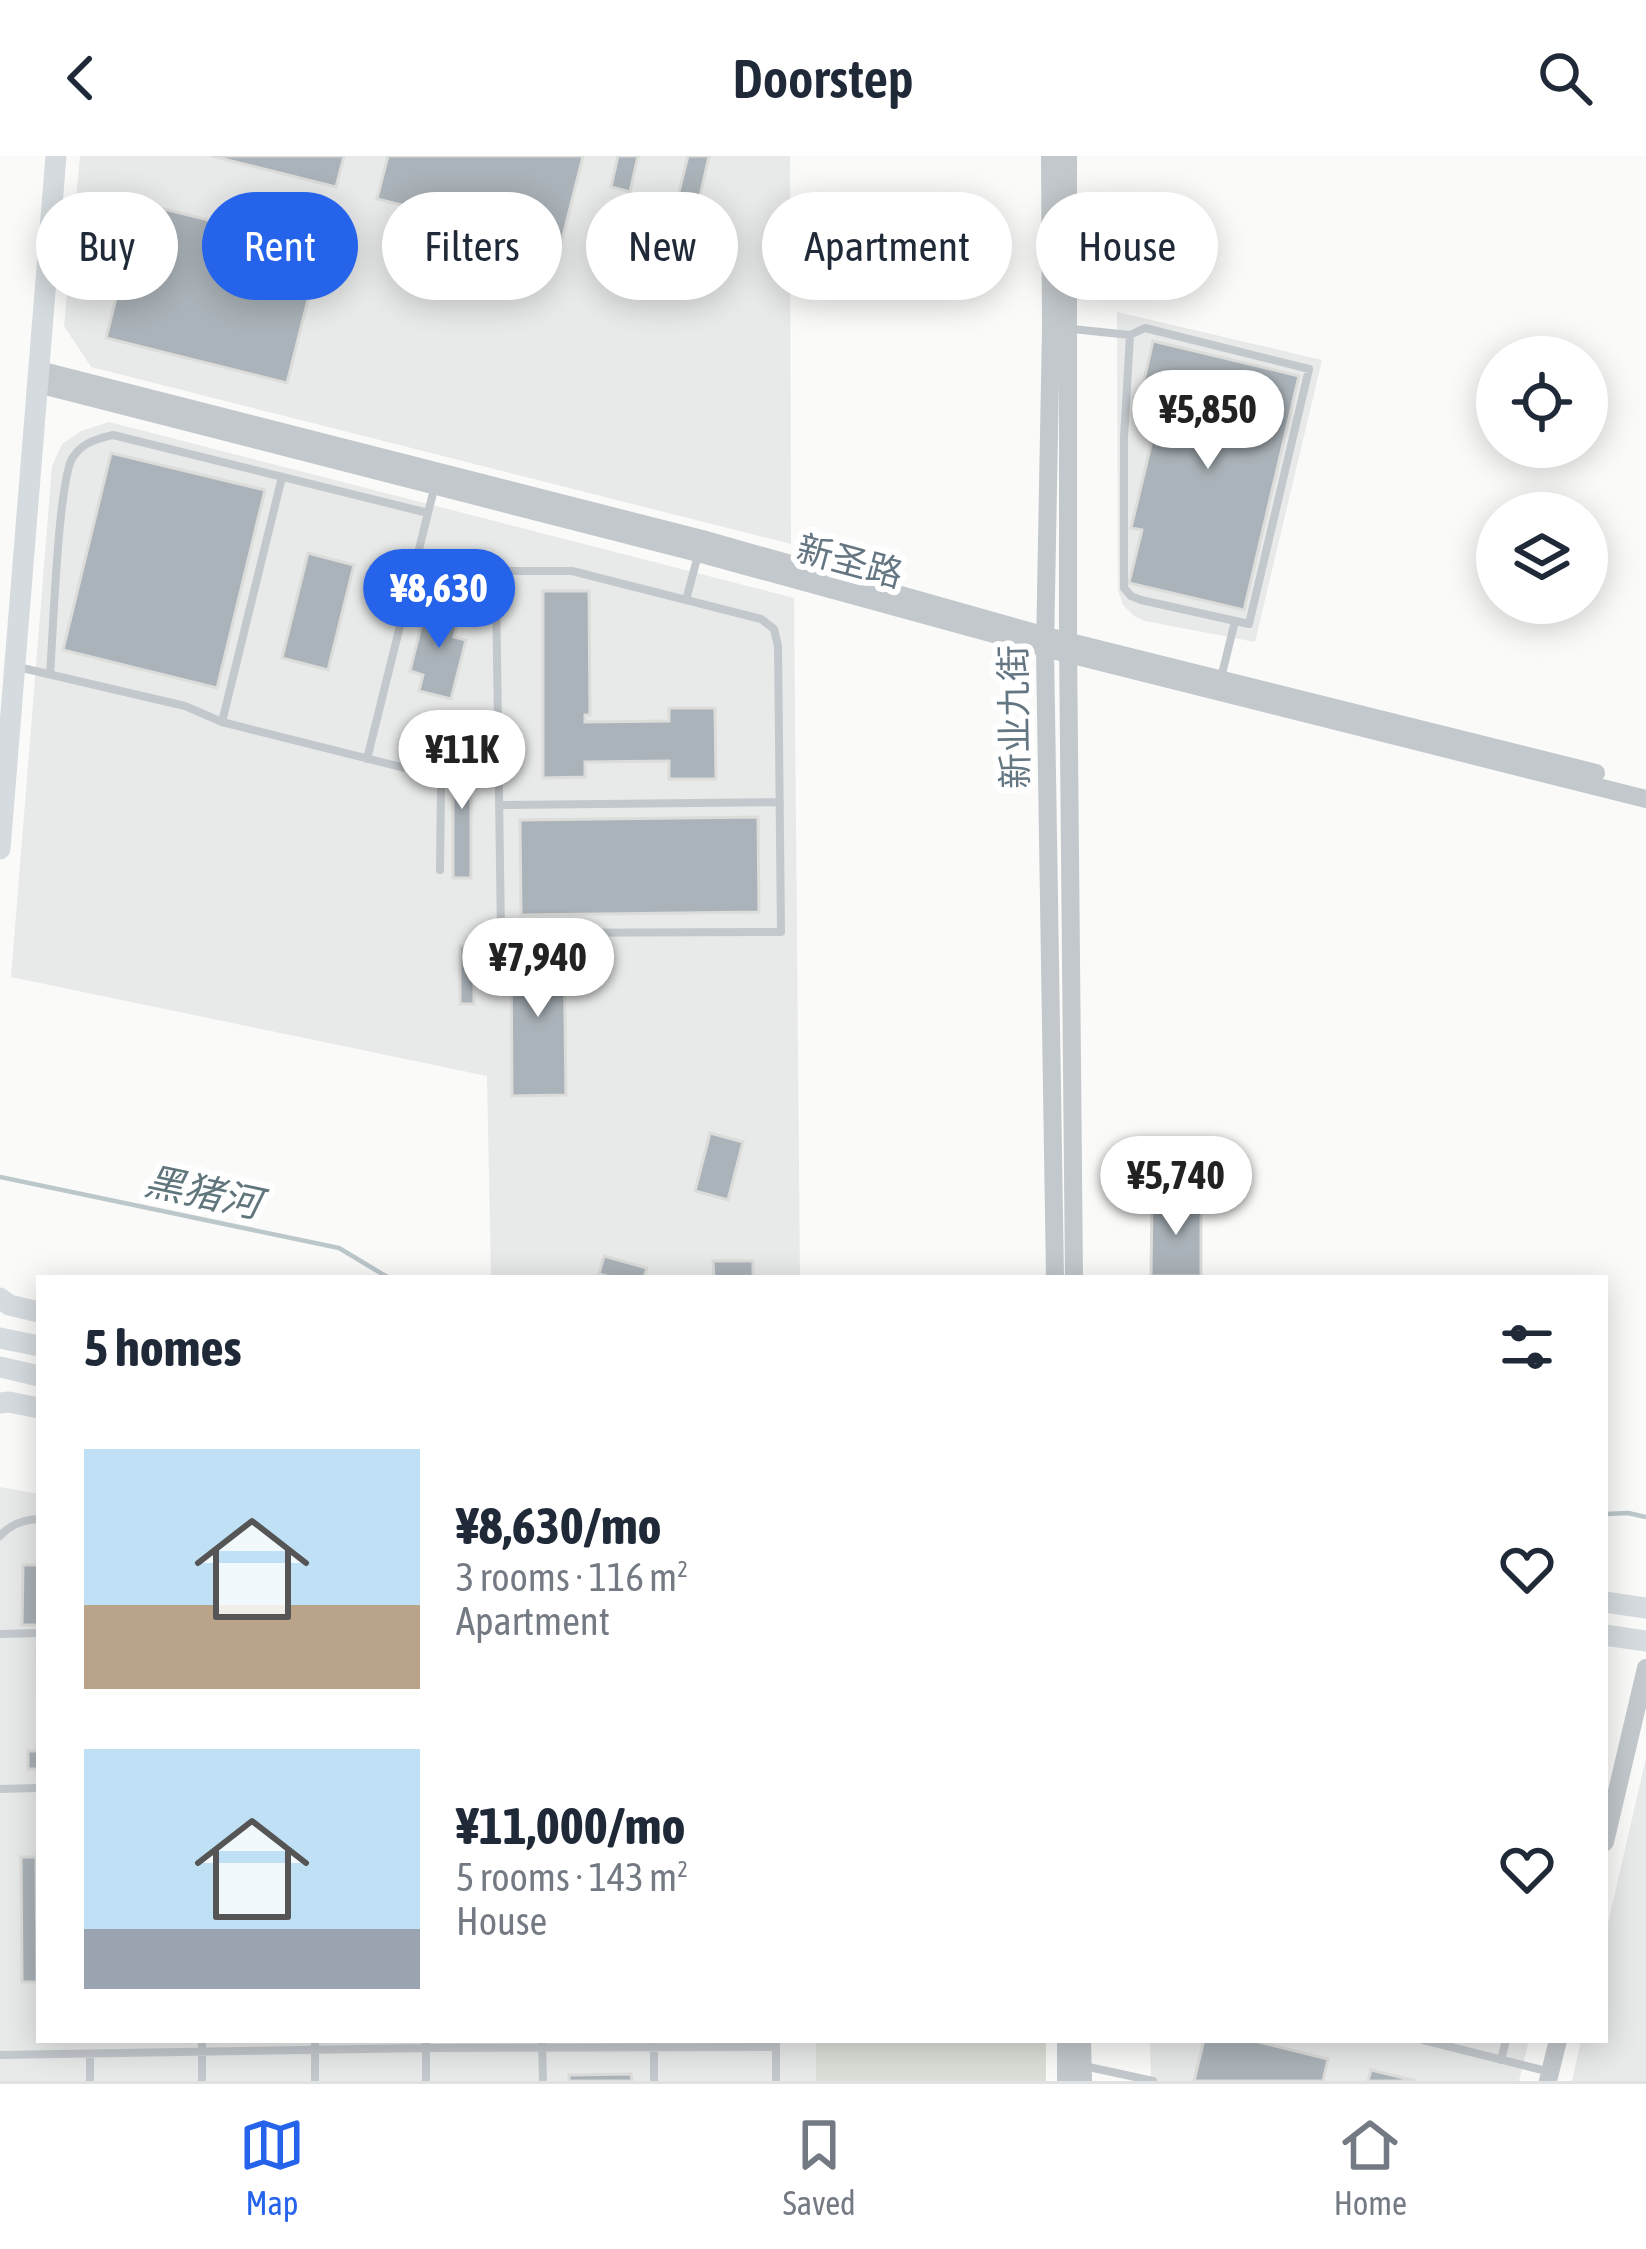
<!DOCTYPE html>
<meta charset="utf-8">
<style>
:root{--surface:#fff;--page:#f6f6f7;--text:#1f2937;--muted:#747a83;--line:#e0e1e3;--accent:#2563eb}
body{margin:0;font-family:"Asap Condensed","Noto Sans SC",sans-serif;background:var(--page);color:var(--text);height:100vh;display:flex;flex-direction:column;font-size:45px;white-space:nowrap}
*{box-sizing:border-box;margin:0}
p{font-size:39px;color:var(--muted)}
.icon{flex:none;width:66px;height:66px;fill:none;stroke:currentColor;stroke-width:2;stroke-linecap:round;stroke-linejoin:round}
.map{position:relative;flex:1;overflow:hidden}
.sheet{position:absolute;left:36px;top:1119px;width:1572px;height:768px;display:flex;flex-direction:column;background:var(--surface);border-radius:0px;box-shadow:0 6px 30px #0003}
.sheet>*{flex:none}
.hud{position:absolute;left:36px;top:36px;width:1575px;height:108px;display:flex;gap:24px}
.tools{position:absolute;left:1476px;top:180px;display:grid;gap:24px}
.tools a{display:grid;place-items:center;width:132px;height:132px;border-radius:50%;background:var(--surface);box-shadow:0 6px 30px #0003;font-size:60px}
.price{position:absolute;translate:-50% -102px;padding:0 27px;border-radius:42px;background:#fff;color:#222;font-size:39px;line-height:78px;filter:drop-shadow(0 3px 6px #0008)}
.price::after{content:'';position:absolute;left:50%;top:72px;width:36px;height:27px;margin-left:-18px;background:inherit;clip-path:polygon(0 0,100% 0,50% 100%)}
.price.current{background:var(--accent);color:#fff}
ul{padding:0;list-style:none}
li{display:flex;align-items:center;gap:36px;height:300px;padding:0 48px}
li span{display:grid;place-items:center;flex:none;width:336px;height:240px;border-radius:0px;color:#555}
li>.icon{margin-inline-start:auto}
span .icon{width:144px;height:144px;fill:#fffc;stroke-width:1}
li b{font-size:51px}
h2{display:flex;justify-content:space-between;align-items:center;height:144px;padding:0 48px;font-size:51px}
.pill{padding:0 42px;border-radius:54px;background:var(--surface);box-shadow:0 6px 30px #0003;font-size:42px;line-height:108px}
.pill.current{background:var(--accent);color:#fff}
header{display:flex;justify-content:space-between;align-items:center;height:156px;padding:0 48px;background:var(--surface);font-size:54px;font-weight:600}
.tab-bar{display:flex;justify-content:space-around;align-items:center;height:168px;border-top:3px solid var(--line);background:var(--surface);font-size:33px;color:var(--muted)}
.tab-bar a{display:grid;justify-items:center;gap:6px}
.tab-bar .current{color:var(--accent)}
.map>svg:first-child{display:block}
.built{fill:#e8e9e9}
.green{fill:#dadfd7}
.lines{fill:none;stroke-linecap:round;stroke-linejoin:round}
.stream{stroke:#bbc7cb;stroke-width:4.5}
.building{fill:#aab3b9;stroke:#dcdcda;stroke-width:3}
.service{stroke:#c3c8cc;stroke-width:8}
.tertiary{stroke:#c3c8cc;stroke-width:18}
.secondary{stroke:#d6dbdf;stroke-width:21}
.primary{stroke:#d6dbdf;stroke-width:21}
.labels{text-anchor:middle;stroke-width:12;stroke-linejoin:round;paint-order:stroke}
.street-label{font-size:36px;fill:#657683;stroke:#fff}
.water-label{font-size:39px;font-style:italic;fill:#60757c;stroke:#fff}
</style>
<header><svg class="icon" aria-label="back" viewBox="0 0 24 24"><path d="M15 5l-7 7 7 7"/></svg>Doorstep<svg class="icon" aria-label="search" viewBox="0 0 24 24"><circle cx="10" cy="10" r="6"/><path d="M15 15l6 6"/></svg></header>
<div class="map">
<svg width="1646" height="1925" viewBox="0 0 1646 1925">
<rect width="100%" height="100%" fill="#fafaf8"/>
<path class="built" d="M80,0h710l1,388 -700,-177 -27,-41z
M1117,156l205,48 -67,282 -110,-21 -11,-5 -11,-11 -5,-15z
M109,266l685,176 6,680h-309l-4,-202 -476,-99 41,-511 10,-22 19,-13z
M0,1331l39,7v546h777v41h-816z
M1646,1602v323h-74l9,-41h24v-104z
M1150,1884h379l-10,41h-368z"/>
<path class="green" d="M816,1884h230v41h-230z"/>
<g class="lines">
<path class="stream" d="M0,1021l339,71 50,30
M1605,1358l23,-1 18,4"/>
</g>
<path class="building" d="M211,0h133l-8,31z
M388,0h195l-22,88 -184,-45z
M618,0h20l-8,36 -19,-5z
M688,0h21l-10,45 -21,-5z
M140,47l181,45 -34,135 -181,-45z
M1153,185l146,35 -55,234 -115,-27 13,-53 -11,-2 26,-108 -21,-5z
M111,297l154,37 -48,198 -154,-38z
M308,397l46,12 -26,105 -46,-12z
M543,435h46l1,124h-5v7l84,-1v-13h46l1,71h-47v-18l-84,1v15l-42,1z
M427,446l34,8 -7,27 12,3 -15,59 -32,-8 4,-16 -13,-4z
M453,590h18v132h-18z
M758,661l1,95 -238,3 -1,-95z
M564,787l2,152 -54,1 -1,-152z
M474,789v59h-14v-58z
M710,977l33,9 -15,58 -33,-9z
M1152,1043h49v77h-50z
M604,1100l43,12 -3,10h-30l-15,-4z
M713,1105h40v17h-39z
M23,1409h16v60h-17z
M37,1488l2,125h-11v-18h10z
M21,1701h15l1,125h-15z
M1204,1884h47l77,19 -5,22h-129z
M1371,1914l45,11h-48z
M631,1918l1,7h-63v-6z"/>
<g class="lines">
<path class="service" d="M1145,172l164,41 -60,255 -108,-24 -10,-4 -7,-8v-151l6,-102z
M1072,173l58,6
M428,357l7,-28
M508,415h64l189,48 13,10 4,17 3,286 -280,1 -5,-344z
M686,444l12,-45
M18,511l167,39 37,16 207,52 12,11 -1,85
M50,518c3,-37 8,-195 23,-217 10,-15 24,-18 40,-22l315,78 -61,246
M1221,522l14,-57
M222,566l60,-245
M500,649l280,-3
M0,1380c11,-12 23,-16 39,-17
M0,1478l39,-1
M0,1633l39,-1
M202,1884v41
M315,1884v41
M426,1884v41
M542,1884l1,41
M654,1884v41
M776,1884v41
M1423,1884l127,32
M90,1898v27
M0,1899l426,-7 350,-1
M1501,1904l5,-20
M1084,1910l69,15"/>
<path class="tertiary" d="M1050,0l1,172 -6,320 10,630
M1068,0v485l6,637
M39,214l663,169 344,97 550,137
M38,228l660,169 347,95 601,151
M1605,1686l41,-174
M1066,1884v41
M1082,1884l1,41
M1548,1925l10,-41"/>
<path class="secondary" d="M0,693l56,-693
M0,1142l9,7 30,7
M0,1247l9,-1 30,6"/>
<path class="primary" d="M0,1182l39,8
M0,1211l39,9
M1605,1446l41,6
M1605,1479l41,6"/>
</g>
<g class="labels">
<g class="street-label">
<text transform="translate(850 405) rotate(15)" y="13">新圣路</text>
<text transform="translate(1014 561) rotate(-91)" y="13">新业九街</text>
</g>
<g class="water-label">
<text transform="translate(203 1036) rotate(12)" y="14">黑猪河</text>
</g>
</g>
</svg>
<div class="tools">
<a><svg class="icon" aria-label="locate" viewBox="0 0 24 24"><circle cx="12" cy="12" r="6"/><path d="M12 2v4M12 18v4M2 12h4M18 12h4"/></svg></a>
<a><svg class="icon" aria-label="layers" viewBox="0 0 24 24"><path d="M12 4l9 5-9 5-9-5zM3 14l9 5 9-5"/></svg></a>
</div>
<b class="price" style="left:1208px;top:316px">¥5,850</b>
<b class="price current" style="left:439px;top:495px">¥8,630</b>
<b class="price" style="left:462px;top:656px">¥11K</b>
<b class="price" style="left:538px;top:864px">¥7,940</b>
<b class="price" style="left:1176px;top:1082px">¥5,740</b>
<div class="hud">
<a class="pill">Buy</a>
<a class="pill current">Rent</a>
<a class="pill">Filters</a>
<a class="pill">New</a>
<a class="pill">Apartment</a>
<a class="pill">House</a>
</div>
<section class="sheet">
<h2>5 homes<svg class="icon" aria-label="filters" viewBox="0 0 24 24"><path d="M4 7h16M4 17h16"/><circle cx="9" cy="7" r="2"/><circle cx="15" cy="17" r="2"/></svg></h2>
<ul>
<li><span style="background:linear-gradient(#bfe0f5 65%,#b9a48a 0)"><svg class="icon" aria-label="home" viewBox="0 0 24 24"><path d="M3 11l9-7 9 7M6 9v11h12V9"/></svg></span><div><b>¥8,630/mo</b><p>3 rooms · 116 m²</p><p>Apartment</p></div><svg class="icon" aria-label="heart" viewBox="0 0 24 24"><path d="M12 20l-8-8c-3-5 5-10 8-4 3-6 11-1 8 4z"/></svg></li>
<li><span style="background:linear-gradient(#bfe0f5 75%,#9aa5b1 0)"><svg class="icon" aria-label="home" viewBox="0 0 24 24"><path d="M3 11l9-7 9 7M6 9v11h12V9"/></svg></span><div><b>¥11,000/mo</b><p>5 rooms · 143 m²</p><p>House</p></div><svg class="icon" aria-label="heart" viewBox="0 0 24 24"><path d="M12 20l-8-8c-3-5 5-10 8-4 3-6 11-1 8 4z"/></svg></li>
</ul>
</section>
</div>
<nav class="tab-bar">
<a class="current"><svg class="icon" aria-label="map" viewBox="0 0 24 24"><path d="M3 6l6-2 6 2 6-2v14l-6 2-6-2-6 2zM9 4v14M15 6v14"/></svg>Map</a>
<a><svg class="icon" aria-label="saved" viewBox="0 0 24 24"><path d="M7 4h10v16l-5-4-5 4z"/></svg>Saved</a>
<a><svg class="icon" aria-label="home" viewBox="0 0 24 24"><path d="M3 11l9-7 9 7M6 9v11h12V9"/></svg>Home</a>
</nav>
